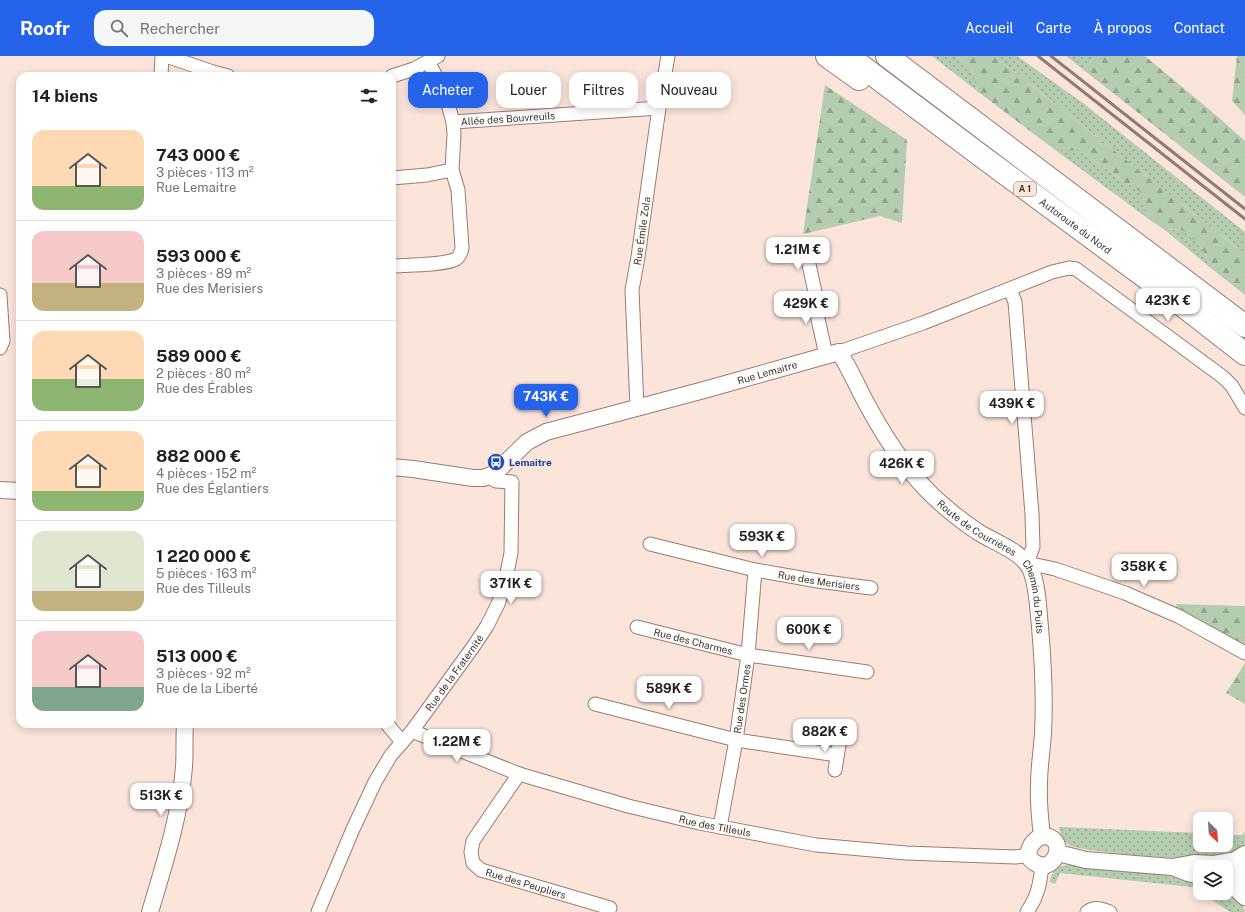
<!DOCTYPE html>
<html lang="fr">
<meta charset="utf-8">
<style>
:root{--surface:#fff;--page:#f6f6f6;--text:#202124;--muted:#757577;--line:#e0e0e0;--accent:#2563eb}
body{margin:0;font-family:"Public Sans",sans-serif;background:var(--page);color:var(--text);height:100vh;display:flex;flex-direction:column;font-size:15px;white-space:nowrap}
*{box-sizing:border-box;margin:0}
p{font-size:13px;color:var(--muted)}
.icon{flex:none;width:22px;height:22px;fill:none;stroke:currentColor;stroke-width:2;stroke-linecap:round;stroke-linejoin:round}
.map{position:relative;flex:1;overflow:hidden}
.panel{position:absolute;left:16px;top:16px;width:380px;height:656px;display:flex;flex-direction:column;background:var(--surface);border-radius:12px;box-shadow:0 2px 10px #0003}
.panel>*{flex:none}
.banner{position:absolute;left:408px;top:16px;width:380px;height:36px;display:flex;gap:8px}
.needle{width:26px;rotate:155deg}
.fabs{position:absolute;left:1193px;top:756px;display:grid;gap:8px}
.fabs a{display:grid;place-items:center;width:40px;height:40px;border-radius:8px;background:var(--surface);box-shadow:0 2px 10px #0003;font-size:20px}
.price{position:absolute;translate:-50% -34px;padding:0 9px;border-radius:8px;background:#fff;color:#222;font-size:13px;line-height:26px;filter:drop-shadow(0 1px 2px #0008)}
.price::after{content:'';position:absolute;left:50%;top:24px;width:12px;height:9px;margin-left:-6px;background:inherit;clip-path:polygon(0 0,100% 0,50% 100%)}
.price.active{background:var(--accent);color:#fff}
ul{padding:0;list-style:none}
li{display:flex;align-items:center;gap:12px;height:100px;padding:0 16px}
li+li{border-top:1px solid var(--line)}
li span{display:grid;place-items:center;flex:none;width:112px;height:80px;border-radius:12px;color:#555}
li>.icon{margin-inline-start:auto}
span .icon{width:48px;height:48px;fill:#fffc;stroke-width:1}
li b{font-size:17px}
h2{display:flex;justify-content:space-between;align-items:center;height:48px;padding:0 16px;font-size:17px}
.pill{padding:0 14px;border-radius:12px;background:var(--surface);box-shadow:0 2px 10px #0003;font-size:14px;line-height:36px}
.pill.active{background:var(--accent);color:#fff}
header{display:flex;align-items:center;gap:24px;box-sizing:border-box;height:56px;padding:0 20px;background:var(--accent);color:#fff}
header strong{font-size:19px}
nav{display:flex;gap:22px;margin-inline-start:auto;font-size:14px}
.search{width:280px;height:36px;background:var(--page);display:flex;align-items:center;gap:10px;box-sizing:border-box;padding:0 14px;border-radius:12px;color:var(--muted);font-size:15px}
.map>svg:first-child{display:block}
.grass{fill:url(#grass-dots)}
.forest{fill:url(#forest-firs)}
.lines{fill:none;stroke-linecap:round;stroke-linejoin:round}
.minor-casing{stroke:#9c7b6d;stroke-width:15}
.tertiary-casing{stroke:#9c7b6d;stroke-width:18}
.secondary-casing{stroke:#9c7b6d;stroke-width:20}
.motorway-casing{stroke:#9c7b6d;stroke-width:24}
.minor{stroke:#fff;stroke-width:13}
.tertiary{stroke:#fff;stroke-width:16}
.secondary{stroke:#fff;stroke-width:18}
.motorway{stroke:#fff;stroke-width:22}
.rail{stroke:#8f7d75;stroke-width:3}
.labels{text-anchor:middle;stroke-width:3;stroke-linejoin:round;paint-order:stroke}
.shield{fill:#fbe5db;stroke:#77665e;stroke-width:1}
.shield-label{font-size:9px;font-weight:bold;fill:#3e2f29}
.street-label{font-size:10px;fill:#3e2f29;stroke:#fbe5db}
.transit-label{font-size:10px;font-weight:bold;fill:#164399;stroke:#fbe5db;text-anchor:start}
</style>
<header>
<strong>Roofr</strong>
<div class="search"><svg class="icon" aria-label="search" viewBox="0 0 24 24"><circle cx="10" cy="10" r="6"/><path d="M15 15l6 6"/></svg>Rechercher</div>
<nav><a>Accueil</a><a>Carte</a><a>À propos</a><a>Contact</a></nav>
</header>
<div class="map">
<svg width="1245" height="856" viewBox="0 0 1245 856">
<defs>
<pattern id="grass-dots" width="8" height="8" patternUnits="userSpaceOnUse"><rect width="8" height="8" fill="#b4ccb0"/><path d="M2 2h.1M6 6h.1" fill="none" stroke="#94a68f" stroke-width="1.8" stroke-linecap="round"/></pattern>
<pattern id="forest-firs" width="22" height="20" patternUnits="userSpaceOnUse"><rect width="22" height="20" fill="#b4ccb0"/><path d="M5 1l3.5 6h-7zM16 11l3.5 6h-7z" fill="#94a68f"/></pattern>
</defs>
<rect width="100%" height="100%" fill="#fbe5db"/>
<path class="grass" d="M932,0h24l16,12 5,23z
M993,0h24l66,47 162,129v22l-239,-189z
M1066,0h29l-10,15z
M1055,94h23l62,42 10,28z
M1181,173l19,16 12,24 -47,-39z
M1059,771l141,6v12h26v-10h16l3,-3v12c-4,4 -9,10 -14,12 -15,7 -148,-3 -162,-11 -5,-4 -10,-12 -10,-18z
M1069,809l101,8 30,7v13l-8,-6 -132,-14 -5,11 -5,-2c3,-14 5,-15 19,-17z
M1226,832c9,7 16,13 19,24h-15l-29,-19h25z"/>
<path class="forest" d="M956,0h37l13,9 239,189v41l-33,-26 -12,-24 -19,-16 -16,1 -15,-10 -10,-28 -62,-42h-23l-78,-59 -5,-23z
M1095,0h50l72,60 28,25v56l-160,-126z
M1237,0h8v59l-13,-14z
M825,29l82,55 -5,83 -22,-7 -77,18z
M1176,548l69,2v41l-68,-37z
M1245,607v41l-19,-11z"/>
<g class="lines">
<defs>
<g id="minor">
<path d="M166,0l47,16 15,4"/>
<path d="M161,20l1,-20"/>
<path d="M392,20l22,-7 24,-13"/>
<path id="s1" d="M453,66l206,-14"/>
<path d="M392,122l35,-3 25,-5"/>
<path d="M805,190l10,46 1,18 10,45"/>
<path d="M392,210c13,-1 54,-1 64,-7 4,-3 5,-6 6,-11l-4,-58 -6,-20 2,-36 -1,-12 -7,-25 -5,-12 -13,-23"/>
<path d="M1010,233l5,13 17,212 1,33 -6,16 28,6 70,24 53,23 67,37"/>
<path d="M0,239l3,46 -3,7"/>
<path d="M839,296l84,-29 129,-51 17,-4 7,1 147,108 9,9 13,22"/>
<path id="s2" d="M637,352l-5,-118 6,-33 21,-149 9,-52"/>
<path id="s3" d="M650,488l105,26 63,11 53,7"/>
<path id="s4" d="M637,571l111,28 119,17"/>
<path d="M595,648l141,36 101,15"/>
<path d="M387,668l15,18"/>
<path id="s5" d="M412,675l107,43 109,32 71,17 117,22 90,8 109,4 8,-1 6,-3"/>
<path d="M835,714l5,-31"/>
<path id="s6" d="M519,718l-46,67 -2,11 2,11 8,7 129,38"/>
<path id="s7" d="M720,771l16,-87 12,-85 7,-85"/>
<path id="s8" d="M318,856l35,-83 22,-47 16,-27 21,-24 61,-84 14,-21 11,-22 7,-21 6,-30 1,-71 -16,-1 -7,-4"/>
<path d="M1027,856c11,-16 13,-28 15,-47"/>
<path d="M1087,856c8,-6 14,-3 23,0"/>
</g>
<g id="tertiary">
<path id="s9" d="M392,411l21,2 60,9h10l11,-4 33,-32 19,-10 158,-42 135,-38c12,18 19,37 30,56 18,33 38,64 66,90 13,12 28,24 43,34 16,10 45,20 53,38 7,18 7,38 9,57 3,35 5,70 3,106 -1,17 -4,34 -4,51 -1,17 1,35 3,52"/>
<path d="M0,434l20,1"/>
<path d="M1042,780c27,0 14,37 -5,28 -16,-7 -6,-23 5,-28z"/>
<path d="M1058,797l28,7 86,7 22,-4 19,1 22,-4 10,-6"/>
<path d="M1173,811l15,6 12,3"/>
<path d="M1226,828l8,3 11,10"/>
<path d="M150,856c14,-47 30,-96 34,-145 1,-14 0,-29 1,-43"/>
</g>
<path id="secondary" d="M1245,804c-6,12 -5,24 0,36"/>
<g id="motorway">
<path d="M827,0l32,23"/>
<path id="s10" d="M848,0l136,102 180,133 81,63"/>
<path d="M887,0l358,270"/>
</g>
</defs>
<use href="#minor" class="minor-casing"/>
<use href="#tertiary" class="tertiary-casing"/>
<use href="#secondary" class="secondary-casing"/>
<use href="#motorway" class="motorway-casing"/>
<use href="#minor" class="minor"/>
<use href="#tertiary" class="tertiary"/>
<use href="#secondary" class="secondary"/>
<use href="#motorway" class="motorway"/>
<path class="rail" d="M1038,0l207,163
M1051,0l194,153"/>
</g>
<defs>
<symbol id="bus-disc" viewBox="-11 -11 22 22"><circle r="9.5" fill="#1a4fb4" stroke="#fbe5db"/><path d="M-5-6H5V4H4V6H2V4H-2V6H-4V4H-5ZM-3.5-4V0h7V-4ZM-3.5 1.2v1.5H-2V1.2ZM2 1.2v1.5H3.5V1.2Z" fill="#fff"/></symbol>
</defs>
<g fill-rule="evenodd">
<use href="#bus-disc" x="486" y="396" width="20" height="20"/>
</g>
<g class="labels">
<rect class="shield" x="1014" y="126" width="22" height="14" rx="3"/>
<g class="shield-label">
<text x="1025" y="136">A 1</text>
</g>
<g class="street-label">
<text dy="4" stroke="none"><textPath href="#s1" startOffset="55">Allée des Bouvreuils</textPath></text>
<text dy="4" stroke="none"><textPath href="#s10" startOffset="284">Autoroute du Nord</textPath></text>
<text dy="4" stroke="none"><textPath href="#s2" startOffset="178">Rue Émile Zola</textPath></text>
<text dy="4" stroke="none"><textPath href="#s9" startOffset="400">Rue Lemaitre</textPath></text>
<text dy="4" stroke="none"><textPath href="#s9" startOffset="702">Route de Courrières</textPath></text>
<text dy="4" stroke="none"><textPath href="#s3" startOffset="173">Rue des Merisiers</textPath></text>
<text dy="4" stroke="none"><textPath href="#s9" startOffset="798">Chemin du Puits</textPath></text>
<text dy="4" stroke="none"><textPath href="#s4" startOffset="58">Rue des Charmes</textPath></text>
<text dy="4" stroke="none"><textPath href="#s8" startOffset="277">Rue de la Fraternité</textPath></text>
<text dy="4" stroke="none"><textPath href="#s7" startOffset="130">Rue des Ormes</textPath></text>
<text dy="4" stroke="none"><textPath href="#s5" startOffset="318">Rue des Tilleuls</textPath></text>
<text dy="4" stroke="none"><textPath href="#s6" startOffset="161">Rue des Peupliers</textPath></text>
</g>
<g class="transit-label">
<text x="509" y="410">Lemaitre</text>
</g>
</g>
</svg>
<div class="fabs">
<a><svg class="needle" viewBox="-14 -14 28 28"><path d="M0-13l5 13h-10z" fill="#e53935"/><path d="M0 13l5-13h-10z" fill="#757577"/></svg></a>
<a><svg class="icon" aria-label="layers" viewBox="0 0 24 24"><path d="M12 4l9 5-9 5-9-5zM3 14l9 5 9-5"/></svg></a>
</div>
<b class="price" style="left:798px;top:215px">1.21M €</b>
<b class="price" style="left:1168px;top:266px">423K €</b>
<b class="price" style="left:806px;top:269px">429K €</b>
<b class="price active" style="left:546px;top:362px">743K €</b>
<b class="price" style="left:1012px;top:369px">439K €</b>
<b class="price" style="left:902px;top:429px">426K €</b>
<b class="price" style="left:762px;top:502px">593K €</b>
<b class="price" style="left:1144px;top:532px">358K €</b>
<b class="price" style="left:511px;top:549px">371K €</b>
<b class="price" style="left:809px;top:595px">600K €</b>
<b class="price" style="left:669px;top:654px">589K €</b>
<b class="price" style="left:825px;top:697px">882K €</b>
<b class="price" style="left:457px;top:707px">1.22M €</b>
<b class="price" style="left:161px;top:761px">513K €</b>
<div class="banner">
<a class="pill active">Acheter</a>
<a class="pill">Louer</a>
<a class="pill">Filtres</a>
<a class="pill">Nouveau</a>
</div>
<section class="panel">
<h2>14 biens<svg class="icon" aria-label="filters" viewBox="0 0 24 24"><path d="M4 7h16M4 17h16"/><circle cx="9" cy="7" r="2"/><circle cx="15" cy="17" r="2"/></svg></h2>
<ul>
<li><span style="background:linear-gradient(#ffd9b3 70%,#8fb573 0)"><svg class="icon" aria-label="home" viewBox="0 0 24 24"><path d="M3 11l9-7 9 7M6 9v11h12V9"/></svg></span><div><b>743 000 €</b><p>3 pièces · 113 m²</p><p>Rue Lemaitre</p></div></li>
<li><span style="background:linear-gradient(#f6c9c9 65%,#c2b280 0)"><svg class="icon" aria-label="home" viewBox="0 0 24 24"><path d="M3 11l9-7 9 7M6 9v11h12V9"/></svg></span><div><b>593 000 €</b><p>3 pièces · 89 m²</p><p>Rue des Merisiers</p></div></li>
<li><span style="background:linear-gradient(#ffd9b3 60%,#8fb573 0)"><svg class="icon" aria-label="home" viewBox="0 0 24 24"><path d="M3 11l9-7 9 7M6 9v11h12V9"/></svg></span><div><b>589 000 €</b><p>2 pièces · 80 m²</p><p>Rue des Érables</p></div></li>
<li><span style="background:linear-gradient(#ffd9b3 75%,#8fb573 0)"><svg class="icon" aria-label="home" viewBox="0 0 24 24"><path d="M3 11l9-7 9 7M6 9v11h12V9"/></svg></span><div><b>882 000 €</b><p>4 pièces · 152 m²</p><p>Rue des Églantiers</p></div></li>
<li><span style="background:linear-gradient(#dfe7d0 75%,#c2b280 0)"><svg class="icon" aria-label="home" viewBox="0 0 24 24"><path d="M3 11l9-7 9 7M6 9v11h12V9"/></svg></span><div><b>1 220 000 €</b><p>5 pièces · 163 m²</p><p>Rue des Tilleuls</p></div></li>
<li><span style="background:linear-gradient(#f6c9c9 70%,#7fa58c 0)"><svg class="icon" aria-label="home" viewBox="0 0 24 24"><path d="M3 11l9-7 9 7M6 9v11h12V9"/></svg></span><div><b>513 000 €</b><p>3 pièces · 92 m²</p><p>Rue de la Liberté</p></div></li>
</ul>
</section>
</div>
